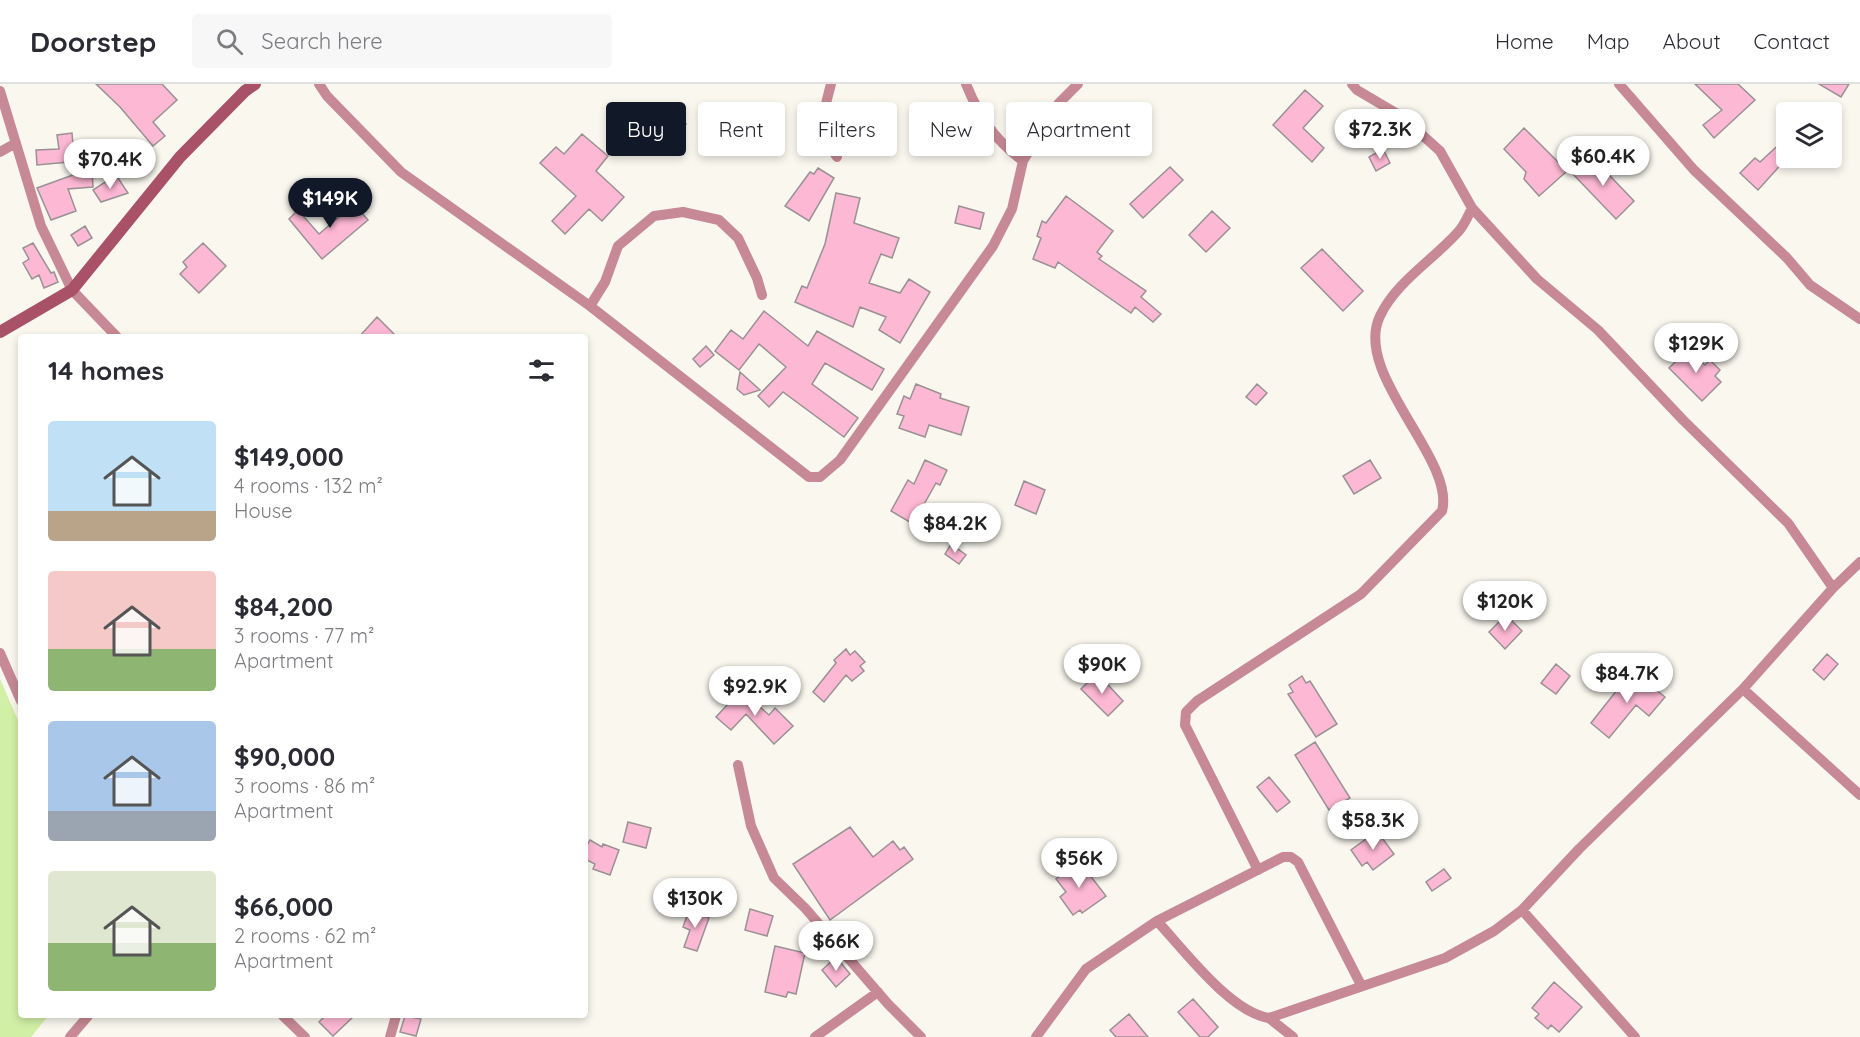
<!DOCTYPE html>
<meta charset="utf-8">
<style>
:root{--surface:#fff;--page:#f7f7f7;--text:#2b2b33;--muted:#7c7c81;--line:#e1e1e2;--accent:#111827}
body{margin:0;font-family:Quicksand,sans-serif;background:var(--page);color:var(--text);height:100vh;display:flex;flex-direction:column;font-size:22px;white-space:nowrap}
*{box-sizing:border-box;margin:0}
p{font-size:20px;color:var(--muted)}
.icon{flex:none;width:33px;height:33px;fill:none;stroke:currentColor;stroke-width:2;stroke-linecap:round;stroke-linejoin:round}
.map{position:relative;flex:1;overflow:hidden}
.panel{position:absolute;left:18px;top:250px;width:570px;height:684px;display:flex;flex-direction:column;background:var(--surface);border-radius:6px;box-shadow:0 3px 9px #0003}
.panel>*{flex:none}
.banner{position:absolute;left:606px;top:18px;width:570px;height:54px;display:flex;gap:12px}
.buttons{position:absolute;left:1776px;top:18px;display:grid;gap:12px}
.buttons a{display:grid;place-items:center;width:66px;height:66px;border-radius:6px;background:var(--surface);box-shadow:0 3px 9px #0003;font-size:30px}
.price{position:absolute;translate:-50% -51px;padding:0 14px;border-radius:21px;background:#fff;color:#222;font-size:20px;line-height:39px;filter:drop-shadow(0 2px 3px #0008)}
.price::after{content:'';position:absolute;left:50%;top:36px;width:18px;height:14px;margin-left:-9px;background:inherit;clip-path:polygon(0 0,100% 0,50% 100%)}
.price.selected{background:var(--accent);color:#fff}
ul{padding:0;list-style:none}
li{display:flex;align-items:center;gap:18px;height:150px;padding:0 30px}
li span{display:grid;place-items:center;flex:none;width:168px;height:120px;border-radius:6px;color:#555}
li>.icon{margin-inline-start:auto}
span .icon{width:72px;height:72px;fill:#fffc;stroke-width:1}
li b{font-size:26px}
h2{display:flex;justify-content:space-between;align-items:center;height:72px;padding:0 30px;font-size:26px}
.chip{padding:0 21px;border-radius:6px;background:var(--surface);box-shadow:0 3px 9px #0003;font-size:21px;line-height:54px}
.chip.selected{background:var(--accent);color:#fff}
header{display:flex;align-items:center;gap:36px;box-sizing:border-box;height:84px;padding:0 30px;background:var(--surface);border-bottom:2px solid var(--line)}
header strong{font-size:28px}
nav{display:flex;gap:33px;margin-inline-start:auto;font-size:21px}
.search{width:420px;height:54px;background:var(--page);display:flex;align-items:center;gap:15px;box-sizing:border-box;padding:0 21px;border-radius:6px;color:var(--muted);font-size:22px}
.map>svg:first-child{display:block}
.green{fill:#d2efa6}
.building{fill:#fdb8d4;stroke:#9a9194;stroke-width:1.5}
.lines{fill:none;stroke-linecap:round;stroke-linejoin:round}
.street{stroke:#c68995;stroke-width:10}
.secondary{stroke:#a95267;stroke-width:12}
</style>
<header>
<strong>Doorstep</strong>
<div class="search"><svg class="icon" aria-label="search" viewBox="0 0 24 24"><circle cx="10" cy="10" r="6"/><path d="M15 15l6 6"/></svg>Search here</div>
<nav><a>Home</a><a>Map</a><a>About</a><a>Contact</a></nav>
</header>
<div class="map">
<svg width="1860" height="953" viewBox="0 0 1860 953">
<rect width="100%" height="100%" fill="#f9f7ee"/>
<path class="green" d="M0,595l21,48v289h27l-17,21h-31z"/>
<path class="building" d="M96,0h66l15,16 -24,22 12,14 -12,10 -33,-39z
M1695,0h43l17,16 -41,38 -11,-13 19,-15z
M1819,0h30l-8,13z
M1305,6l18,16 -20,22 21,20 -12,14 -39,-37z
M667,19l19,21 -32,30 -20,-21z
M1524,44l43,43 -28,25 -15,-17 2,-7 -22,-23z
M72,49l1,12 17,-1 1,16 -54,5 -1,-15 23,-1 -2,-14z
M582,50l26,22 -12,15 28,26 -22,24 -13,-12 -24,25 -13,-13 24,-25 -36,-33 16,-16 8,7z
M1786,54v21l-28,31 -18,-17 15,-15 5,4z
M1383,65l7,14 -14,8 -7,-14z
M1590,71l44,46 -18,18 -45,-47z
M1170,83l13,13 -40,38 -13,-14z
M92,84l1,19 -25,2 8,22 -25,9 -14,-32z
M818,84l16,10 -25,43 -24,-15 25,-34 4,2z
M116,91l12,18 -27,9 -8,-12z
M836,109l24,5 -6,25 45,15 -7,20 -11,-4 -12,29 31,10 9,-14 21,13 -30,51 -21,-13 7,-13 -26,-10 -7,20 -58,-25 7,-16 5,2 18,-44z
M1066,112l47,35 -16,21 5,4 -3,3 47,32 -5,6 20,17 -8,8 -18,-15 -4,6 -73,-51 -3,6 -22,-9 8,-21 -4,-2 5,-15 4,2z
M351,117l17,19 -46,39 -33,-40 9,-9 21,24 20,-17 -3,-3z
M959,122l25,7 -4,16 -25,-6z
M1212,127l18,17 -24,24 -17,-17z
M85,142l7,12 -14,8 -7,-11z
M33,159l18,30 3,-1 4,10 -14,6 -5,-13 -7,4 -9,-16 6,-4 -6,-11z
M203,159l23,23 -27,27 -19,-19 7,-7 -4,-5z
M1322,165l41,42 -20,20 -42,-43z
M764,227l44,35 9,-15 67,38 -12,21 -47,-27 -13,21 46,34 -14,19 -61,-45 -14,15 -11,-11 28,-29 -27,-23 -20,26 -24,-19 16,-21 12,9z
M377,233l21,21h-40z
M706,262l8,9 -14,12 -7,-8z
M1688,265l17,16 5,-5 10,10 -5,6 6,6 -19,19 -33,-33z
M740,288l20,18 -16,5 -7,-6z
M916,300l25,10 -1,4 29,9 -8,28 -32,-10 -4,12 -26,-9 5,-12 -7,-2 7,-18 6,3z
M1257,300l10,9 -11,12 -10,-8z
M925,376l22,10 -7,15 -4,-2 -23,41 -22,-13 17,-31 6,4z
M1370,376l11,18 -27,16 -11,-18z
M1024,397l21,9 -9,24 -21,-9z
M951,460l15,11 -7,9 -14,-10z
M1506,531l16,16 -17,18 -16,-17z
M846,565l4,6 5,-4 10,11 -5,4 4,5 -12,10 -6,-6 -22,27 -11,-10 23,-29 -2,-3z
M1827,570l11,10 -14,16 -11,-10z
M1556,580l14,12 -14,18 -15,-11z
M1632,587l33,26 -16,19 -13,-11 -27,33 -18,-15z
M1097,589l26,28 -15,15 -27,-27z
M1302,592l4,7 4,-2 27,43 -21,13 -28,-43 5,-2 -4,-7z
M741,606l28,25 6,-7 18,18 -19,18 -28,-30 -15,16 -15,-13z
M1315,658l35,56 -21,12 -34,-55z
M1269,693l21,25 -13,10 -20,-25z
M628,738l23,6 -5,20 -23,-6z
M850,743l23,30 20,-16 7,9 4,-3 9,12 -83,61 -37,-56z
M1377,747l17,23 -21,16 -6,-8 -5,4 -11,-16z
M590,756l12,7 1,-3 16,6 -9,25 -17,-6 2,-5 -10,-5v-11z
M1079,777l27,35 -24,17 -2,-3 -7,5 -13,-18 6,-5 -10,-13z
M1444,785l7,9 -19,13 -6,-9z
M750,825l23,7 -6,20 -22,-6z
M689,826l20,8 -12,33 -13,-4 6,-17 -7,-3z
M775,862l30,7 -9,41 -8,-2 -2,5 -21,-5z
M836,873l14,17 -14,13 -14,-17z
M1554,898l28,25 -23,25 -8,-7 -3,4 -13,-11 4,-4 -7,-6z
M1193,915l25,28 -10,10h-8l-22,-25z
M1129,930l19,23h-32l-6,-7z
M325,932h29l-21,20 -14,-14z
M405,932l16,3 -5,17 -16,-4z"/>
<g class="lines">
<path class="street" d="M319,0l8,12 74,76 189,134 219,171h11l20,-17 153,-214 19,-37 11,-48
M831,0c-8,31 -15,46 6,73
M966,0c14,34 28,55 57,77l35,-57 20,-20
M1352,0l5,6 44,26 39,35 32,57 65,71 61,51 85,90 105,103 45,65
M1619,0l75,86 93,88 23,27 50,34
M0,7l41,135 31,64 46,48
M0,68l16,-9
M590,222l15,-24 13,-36 36,-30 29,-4 36,8 19,18 19,40 5,17
M0,569l21,48
M1743,605l117,106
M738,681l13,61 23,52 31,30 83,96 33,33
M1258,786l-73,-145 1,-13 11,-11 164,-107 81,-83c14,-52 -90,-137 -62,-195 16,-34 53,-56 78,-84 6,-6 10,-16 14,-24
M1522,826l113,127
M1157,837c27,29 73,91 112,97l176,-60 49,-27 28,-21 57,-61 164,-160 90,-101 27,-26
M283,932l22,21
M1269,934l24,19
M70,953l18,-21
M390,953l6,-21
M815,953l63,-45
M1036,953l50,-68 71,-48 126,-64h8l7,5 63,123"/>
<path class="secondary" d="M0,248l72,-42 108,-133 65,-66 10,-7"/>
</g>
</svg>
<div class="buttons">
<a><svg class="icon" aria-label="layers" viewBox="0 0 24 24"><path d="M12 4l9 5-9 5-9-5zM3 14l9 5 9-5"/></svg></a>
</div>
<b class="price" style="left:1380px;top:76px">$72.3K</b>
<b class="price" style="left:1603px;top:103px">$60.4K</b>
<b class="price" style="left:110px;top:106px">$70.4K</b>
<b class="price selected" style="left:330px;top:145px">$149K</b>
<b class="price" style="left:1696px;top:290px">$129K</b>
<b class="price" style="left:955px;top:470px">$84.2K</b>
<b class="price" style="left:1505px;top:548px">$120K</b>
<b class="price" style="left:1102px;top:611px">$90K</b>
<b class="price" style="left:1627px;top:620px">$84.7K</b>
<b class="price" style="left:755px;top:633px">$92.9K</b>
<b class="price" style="left:1373px;top:767px">$58.3K</b>
<b class="price" style="left:1079px;top:805px">$56K</b>
<b class="price" style="left:695px;top:845px">$130K</b>
<b class="price" style="left:836px;top:888px">$66K</b>
<div class="banner">
<a class="chip selected">Buy</a>
<a class="chip">Rent</a>
<a class="chip">Filters</a>
<a class="chip">New</a>
<a class="chip">Apartment</a>
</div>
<section class="panel">
<h2>14 homes<svg class="icon" aria-label="filters" viewBox="0 0 24 24"><path d="M4 7h16M4 17h16"/><circle cx="9" cy="7" r="2"/><circle cx="15" cy="17" r="2"/></svg></h2>
<ul>
<li><span style="background:linear-gradient(#bfe0f5 75%,#b9a48a 0)"><svg class="icon" aria-label="home" viewBox="0 0 24 24"><path d="M3 11l9-7 9 7M6 9v11h12V9"/></svg></span><div><b>$149,000</b><p>4 rooms · 132 m²</p><p>House</p></div></li>
<li><span style="background:linear-gradient(#f6c9c9 65%,#8fb573 0)"><svg class="icon" aria-label="home" viewBox="0 0 24 24"><path d="M3 11l9-7 9 7M6 9v11h12V9"/></svg></span><div><b>$84,200</b><p>3 rooms · 77 m²</p><p>Apartment</p></div></li>
<li><span style="background:linear-gradient(#a9c7e8 75%,#9aa5b1 0)"><svg class="icon" aria-label="home" viewBox="0 0 24 24"><path d="M3 11l9-7 9 7M6 9v11h12V9"/></svg></span><div><b>$90,000</b><p>3 rooms · 86 m²</p><p>Apartment</p></div></li>
<li><span style="background:linear-gradient(#dfe7d0 60%,#8fb573 0)"><svg class="icon" aria-label="home" viewBox="0 0 24 24"><path d="M3 11l9-7 9 7M6 9v11h12V9"/></svg></span><div><b>$66,000</b><p>2 rooms · 62 m²</p><p>Apartment</p></div></li>
</ul>
</section>
</div>
